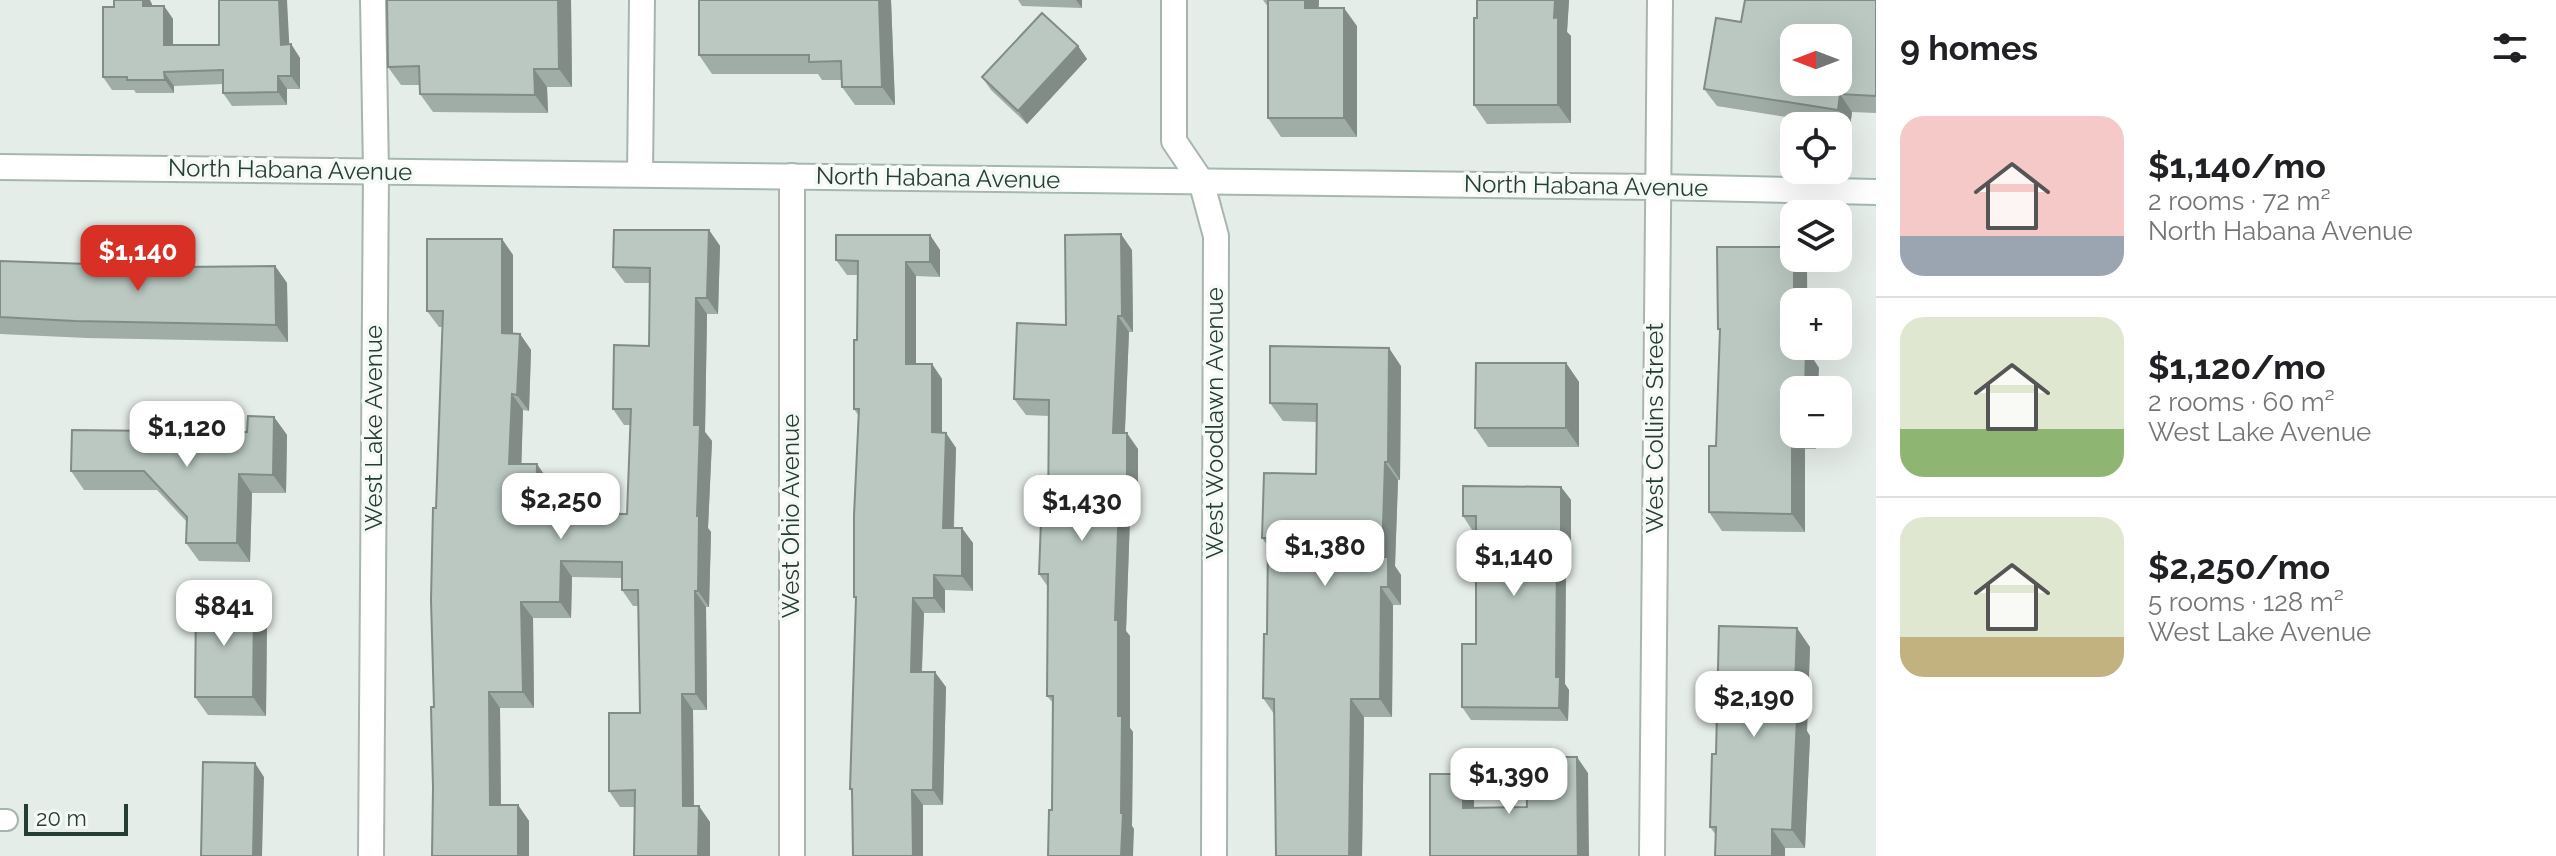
<!DOCTYPE html>
<meta charset="utf-8">
<style>
:root{--surface:#fff;--page:#f2f2f2;--text:#202124;--muted:#757577;--line:#e0e0e0;--accent:#d93025}
body{margin:0;font-family:Raleway,sans-serif;background:var(--page);color:var(--text);height:100vh;display:flex;flex-direction:column;font-size:30px;white-space:nowrap}
*{box-sizing:border-box;margin:0}
p{font-size:26px;color:var(--muted)}
.icon{flex:none;width:44px;height:44px;fill:none;stroke:currentColor;stroke-width:2;stroke-linecap:round;stroke-linejoin:round}
.map{position:relative;flex:1;overflow:hidden}
.sheet{display:flex;flex-direction:column;background:var(--surface);width:680px}
.sheet>*{flex:none}
.needle{width:52px;rotate:270deg}
.buttons{position:absolute;left:1780px;top:24px;display:grid;gap:16px}
.buttons a{display:grid;place-items:center;width:72px;height:72px;border-radius:16px;background:var(--surface);box-shadow:0 8px 32px #0002;font-size:40px}
.scale{position:absolute;left:24px;bottom:20px;width:104px;box-sizing:border-box;padding-left:8px;border:4px solid #253e34;border-top:0;font-size:22px;line-height:28px;white-space:nowrap;color:#253e34;-webkit-text-stroke:6px #f5faf7;paint-order:stroke}
.price{position:absolute;translate:-50% -68px;padding:0 18px;border-radius:16px;background:#fff;color:#222;font-size:26px;line-height:52px;filter:drop-shadow(0 2px 4px #0008)}
.price::after{content:'';position:absolute;left:50%;top:48px;width:24px;height:18px;margin-left:-12px;background:inherit;clip-path:polygon(0 0,100% 0,50% 100%)}
.price.selected{background:var(--accent);color:#fff}
ul{padding:0;list-style:none}
li{display:flex;align-items:center;gap:24px;height:200px;padding:0 24px}
li+li{border-top:2px solid var(--line)}
li span{display:grid;place-items:center;flex:none;width:224px;height:160px;border-radius:24px;color:#555}
li>.icon{margin-inline-start:auto}
span .icon{width:96px;height:96px;fill:#fffc;stroke-width:1}
li b{font-size:34px}
h2{display:flex;justify-content:space-between;align-items:center;height:96px;padding:0 24px;font-size:34px}
main{display:flex;flex:1;min-height:0}
.map>svg:first-child{display:block}
.lines{fill:none;stroke-linecap:round;stroke-linejoin:round}
.lane-casing{stroke:#a8b5ae;stroke-width:24}
.street-casing{stroke:#a8b5ae;stroke-width:28}
.secondary-casing{stroke:#a4b8af;stroke-width:28}
.lane{stroke:#fff;stroke-width:20}
.street{stroke:#fff;stroke-width:24}
.secondary{stroke:#fff;stroke-width:24}
.wall{fill:#a0aca6}
.shaded-wall{fill:#828c87}
.building{fill:#bac8c1;stroke:#828c87;stroke-width:2;fill-rule:evenodd}
.labels{text-anchor:middle;stroke-width:7;stroke-linejoin:round;paint-order:stroke}
.street-label{font-size:24px;fill:#253e34;stroke:#f5faf7}
</style>
<main>
<div class="map">
<svg width="1876" height="856" viewBox="0 0 1876 856">
<rect width="100%" height="100%" fill="#e5ede8"/>
<g class="lines">
<defs>
<path id="lane" d="M0,820h7"/>
<path id="street" d="M1174,0v141l27,40 15,55 -2,620
M640,174l2,-174
M371,856l5,-685 -3,-171
M792,856v-680
M1652,856l8,-856"/>
<path id="secondary" d="M0,167l1657,20 219,5"/>
</defs>
<use href="#lane" class="lane-casing"/>
<use href="#street" class="street-casing"/>
<use href="#secondary" class="secondary-casing"/>
<use href="#lane" class="lane"/>
<use href="#street" class="street"/>
<use href="#secondary" class="secondary"/>
</g>
<path class="wall" d="M387,0h184l1,87h-25l1,26 -115,-1 -13,-18v-9h-19l-13,-18z
M699,0h192l4,105h-40l-13,-18v-7h-20l-4,-6h-106l-13,-19z
M1018,0h64v8l-60,-2z
M1263,0h56l-1,8 39,18v111h-76l-13,-19v-111z
M1477,0h92l-2,32 4,4v87l-84,1 -13,-19z
M1876,0v113l-24,-1 -2,15 -133,-21 -13,-17 37,-67z
M152,4v2h12l9,13v26l118,-1 9,14v31h-13v16l-55,1 -9,-13v-9l-49,2v7h-38l-2,-3h-22l-9,-13z
M1078,46l9,13 -60,65 -36,-34 -9,-13z
M709,230l11,16 -2,68h-11l-2,118 7,9 -4,87 3,4 -2,75h-3l1,103h-14l1,96 16,16v34h-76l1,-49h-15l-11,-16 31,-78 -2,-107h-5l-11,-16v-12l-50,-1 -1,41h-38l1,90h-34l1,97h17l11,16v35l-95,-149 2,-199 7,-181h-4l-12,-16 75,-72 11,16v78l7,1 11,16 -2,61 -6,-1 -2,54 27,16 -1,33 80,1 4,-89h-7l-11,-16 36,-63 1,-63h-25l-12,-16z
M930,235l10,15v27l-24,-1v88h16l10,15v54h4l10,15 -2,80 19,15v48l-28,-1v23h-21l-2,59 24,15 -3,118h-20v51h-70l-1,-64 -2,-3 6,-189 -2,-3 4,-182 -4,-6 3,-69 1,-65h-11l-11,-15z
M1132,250l1,82h-4l-4,101 13,16v68h-8l-4,114 4,5v92l3,4 -1,94 2,3 -82,-19 1,-107 -6,-7 1,-109 -9,-13 9,-53 1,-105 -23,-1 -12,-16 52,-74z
M1794,258h8l5,7 1,86 11,17 -25,22v44h22v15h-11v83l-83,-1 -13,-19 7,-66 4,-114 -2,-3z
M0,261l178,6 97,-1 12,17 1,59 -201,-4 -87,-4z
M1566,363l13,19v65h-91l-13,-19z
M1401,366l-1,114h-2l-3,86 6,9v30h-8l-1,112h-28l-2,139h-86l-2,-142 -11,-16 4,-64 1,-88 -6,-8 54,-64 1,-52 -34,-1 -13,-18z
M274,417l13,18 -1,58h-34l-2,69 -51,-1 -13,-18 1,-21 -30,-32h-73l-13,-19 176,-39z
M1561,487l10,13v61h-5l-1,123 4,6 -1,31 -97,-1 -9,-13 14,-63v-114h-4l-9,-14z
M254,600l13,19 -1,97 -58,-1 -13,-18z
M1810,647l-3,84 3,5 -5,112h-20l-69,-13 -6,-8 6,-73z"/>
<path class="shaded-wall" d="M143,0h7l2,4v15l-9,-13z
M279,0h8l3,58 -9,-13z
M558,0h13l1,87 -13,-18z
M879,0h12l4,105 -13,-18z
M1076,0h6v8z
M1305,0h14l-1,26 -13,-18z
M1555,0h14l-2,32 4,4v87l-13,-18 -4,-87z
M164,6l9,13v39l-9,-13z
M1344,8l13,18v111l-13,-19z
M291,44l9,14v31l-9,-13z
M1078,46l9,13 -60,65 -9,-13z
M534,69l13,18 1,26 -13,-18z
M164,72l10,14v7l-9,-13z
M278,76l9,13v16l-9,-13z
M1840,94l12,18 -2,15 -12,-17z
M709,230l11,16 -2,68 -11,-16z
M1121,234l11,16 1,82 -11,-16z
M930,235l10,15v27l-10,-15z
M502,239l11,16v94l-11,-16z
M1794,258h8l5,7v37h-13z
M906,262l10,14v103l-10,-15z
M275,266l12,17 1,59 -12,-17z
M696,298l11,16 -2,118 7,9 -4,87 3,4 -2,75 -11,-16 -4,-166z
M1118,316l11,16 -5,117 -11,-16z
M520,334l11,16 -2,61 -12,-16z
M1795,346h13v5l11,17 -1,22h-13z
M1389,348l12,18 -1,114 -12,-18z
M1566,363l13,19v65l-13,-19z
M932,364l10,15v68l-10,-15z
M512,394l11,16 -2,70 -12,-16z
M274,417l13,18 -1,58 -13,-18z
M1792,430l13,19v83l-13,-18z
M946,433l10,15 -3,95 -10,-15z
M1127,433l11,16v68l-11,-16z
M1805,434h11v15z
M1385,462l13,18 -3,86 6,9v30l-13,-18 -6,-30z
M537,464l11,16 -1,49 -11,-16z
M239,474l13,19 -2,69 -13,-19z
M1561,487l10,13v61l-10,-13z
M1119,501l11,16 -4,114 4,5v92l3,4 -1,94 2,3 -1,27h-12v-43l-6,-193z
M962,528l11,15v48l-11,-15z
M1557,548l9,13 -1,123 4,6 -1,31 -9,-13 -3,-31z
M561,561l11,16 -1,41 -11,-16z
M934,575l11,15v23l-11,-15z
M1381,587l12,18 -1,112 -12,-18z
M695,591l11,16 1,103 -11,-16z
M913,598l11,15 -3,74 -10,-15z
M254,600l13,19 -1,97 -13,-19z
M521,602l12,16 1,90 -11,-16z
M1797,628l13,19 -3,84 3,5 -5,112 -13,-18 2,-113z
M935,672l11,15 -3,118 -10,-15z
M489,692l11,16 1,113 -11,-16z
M682,694l11,16 1,112 -11,-16z
M1351,699l13,18 -2,139h-13z
M1577,757l11,16 1,83h-11z
M255,763l9,14 -2,79h-9z
M1463,774l11,16v34l-11,-16z
M912,790l11,15v51h-10z
M518,805l11,16v35h-11z
M699,806l11,16v34h-12z
M1772,829l13,19v8h-13z"/>
<path class="building" d="M114,0h29v6h21v39h55v-45h60l2,45 10,-1v32h-13v16l-55,1v-23l-59,2 1,8h-38v-3h-24v-70h11z
M387,0h171l1,69h-25l1,26 -115,-1 -1,-28 -31,1z
M699,0h180l3,87h-40l-1,-26 -32,1v-7h-110z
M1268,0h37v8h39v110h-76z
M1477,0h78l-1,18 4,-1v88h-84v-87h3z
M1745,0h131v96l-36,-2 -2,16 -134,-21 12,-71 25,4zM1794,38h44v44h-44z
M1042,13l36,33 -60,65 -36,-34z
M614,230h95l-2,68h-11l-2,127h6l-3,91h2l-1,75h-3l1,103h-14l1,112h16l-1,50h-64l1,-66 -26,1v-78h31l-2,-123h-16v-28l-61,-1 -1,41h-39l2,90h-34l1,113h28v51h-86l1,-68 -2,-81h3l-3,-107 2,-92h3l7,-197h-16v-72h75v94l18,1 -3,61 -5,-1 -3,70h28l-1,49 91,1 4,-105h-18l1,-64 35,1 1,-78 -37,-1z
M1121,234l1,82h-4l-5,117h14v68h-8l-4,119h3v96h4l-1,97h2l-2,43h-73l1,-46h3l1,-114h-6l1,-122h-9l2,-53h7l1,-121 -35,-1 3,-76 49,2 -1,-90z
M836,235h94v27h-24v102h26v68l14,1 -3,95h19v48l-28,-1v23h-21l-2,74h24l-2,118h-21l1,66h-60l-1,-67h-2l6,-192h-2v-82l5,-106h-5v-69h3l1,-79 -22,-1z
M1717,247h77v99l1,3h11l-1,41h-11v40h-2v84l-83,-2v-66h7l4,-117h-2z
M0,261l178,6 97,-1 1,59 -201,-4 -75,-4z
M1270,346l119,2 -1,114h-3l-3,95h6v30h-7l-1,112h-29l-2,157h-73l-2,-157 -11,-1 1,-64h3l1,-96h-6l2,-65 52,1 1,-70 -47,-1z
M1476,363h90v65h-91z
M248,416l26,1 -1,58 -34,-1 -2,69h-51l1,-26 -43,-46h-73l1,-41 175,2z
M1463,486l98,1v61h-4l-1,129h4l-1,31 -97,-1v-63h14v-128h-13z
M196,600h58l-1,97h-58z
M1719,626l78,2 -3,89h3l-5,113 -20,-1v27h-57l1,-29h-6l2,-73h4z
M1526,757h51l1,99h-148v-82h33v34l64,-1z
M203,762l52,1 -2,93h-52z"/>
<g class="labels">
<g class="street-label">
<text transform="translate(290 170) rotate(1)" y="8">North Habana Avenue</text>
<text transform="translate(938 178) rotate(1)" y="8">North Habana Avenue</text>
<text transform="translate(1586 186) rotate(1)" y="8">North Habana Avenue</text>
<text transform="translate(1215 423) rotate(-90)" y="8">West Woodlawn Avenue</text>
<text transform="translate(374 428) rotate(-90)" y="8">West Lake Avenue</text>
<text transform="translate(1655 428) rotate(-90)" y="8">West Collins Street</text>
<text transform="translate(791 516) rotate(-90)" y="8">West Ohio Avenue</text>
</g>
</g>
</svg>
<div class="buttons">
<a><svg class="needle" viewBox="-14 -14 28 28"><path d="M0-13l5 13h-10z" fill="#e53935"/><path d="M0 13l5-13h-10z" fill="#757577"/></svg></a>
<a><svg class="icon" aria-label="locate" viewBox="0 0 24 24"><circle cx="12" cy="12" r="6"/><path d="M12 2v4M12 18v4M2 12h4M18 12h4"/></svg></a>
<a><svg class="icon" aria-label="layers" viewBox="0 0 24 24"><path d="M12 4l9 5-9 5-9-5zM3 14l9 5 9-5"/></svg></a>
<a>+</a>
<a>−</a>
</div>
<div class="scale">20 m</div>
<b class="price selected" style="left:138px;top:293px">$1,140</b>
<b class="price" style="left:187px;top:469px">$1,120</b>
<b class="price" style="left:561px;top:541px">$2,250</b>
<b class="price" style="left:1082px;top:543px">$1,430</b>
<b class="price" style="left:1325px;top:588px">$1,380</b>
<b class="price" style="left:1514px;top:598px">$1,140</b>
<b class="price" style="left:224px;top:648px">$841</b>
<b class="price" style="left:1754px;top:739px">$2,190</b>
<b class="price" style="left:1509px;top:816px">$1,390</b>
</div>
<section class="sheet">
<h2>9 homes<svg class="icon" aria-label="filters" viewBox="0 0 24 24"><path d="M4 7h16M4 17h16"/><circle cx="9" cy="7" r="2"/><circle cx="15" cy="17" r="2"/></svg></h2>
<ul>
<li><span style="background:linear-gradient(#f6c9c9 75%,#9aa5b1 0)"><svg class="icon" aria-label="home" viewBox="0 0 24 24"><path d="M3 11l9-7 9 7M6 9v11h12V9"/></svg></span><div><b>$1,140/mo</b><p>2 rooms · 72 m²</p><p>North Habana Avenue</p></div></li>
<li><span style="background:linear-gradient(#dfe7d0 70%,#8fb573 0)"><svg class="icon" aria-label="home" viewBox="0 0 24 24"><path d="M3 11l9-7 9 7M6 9v11h12V9"/></svg></span><div><b>$1,120/mo</b><p>2 rooms · 60 m²</p><p>West Lake Avenue</p></div></li>
<li><span style="background:linear-gradient(#dfe7d0 75%,#c2b280 0)"><svg class="icon" aria-label="home" viewBox="0 0 24 24"><path d="M3 11l9-7 9 7M6 9v11h12V9"/></svg></span><div><b>$2,250/mo</b><p>5 rooms · 128 m²</p><p>West Lake Avenue</p></div></li>
</ul>
</section>
</main>
